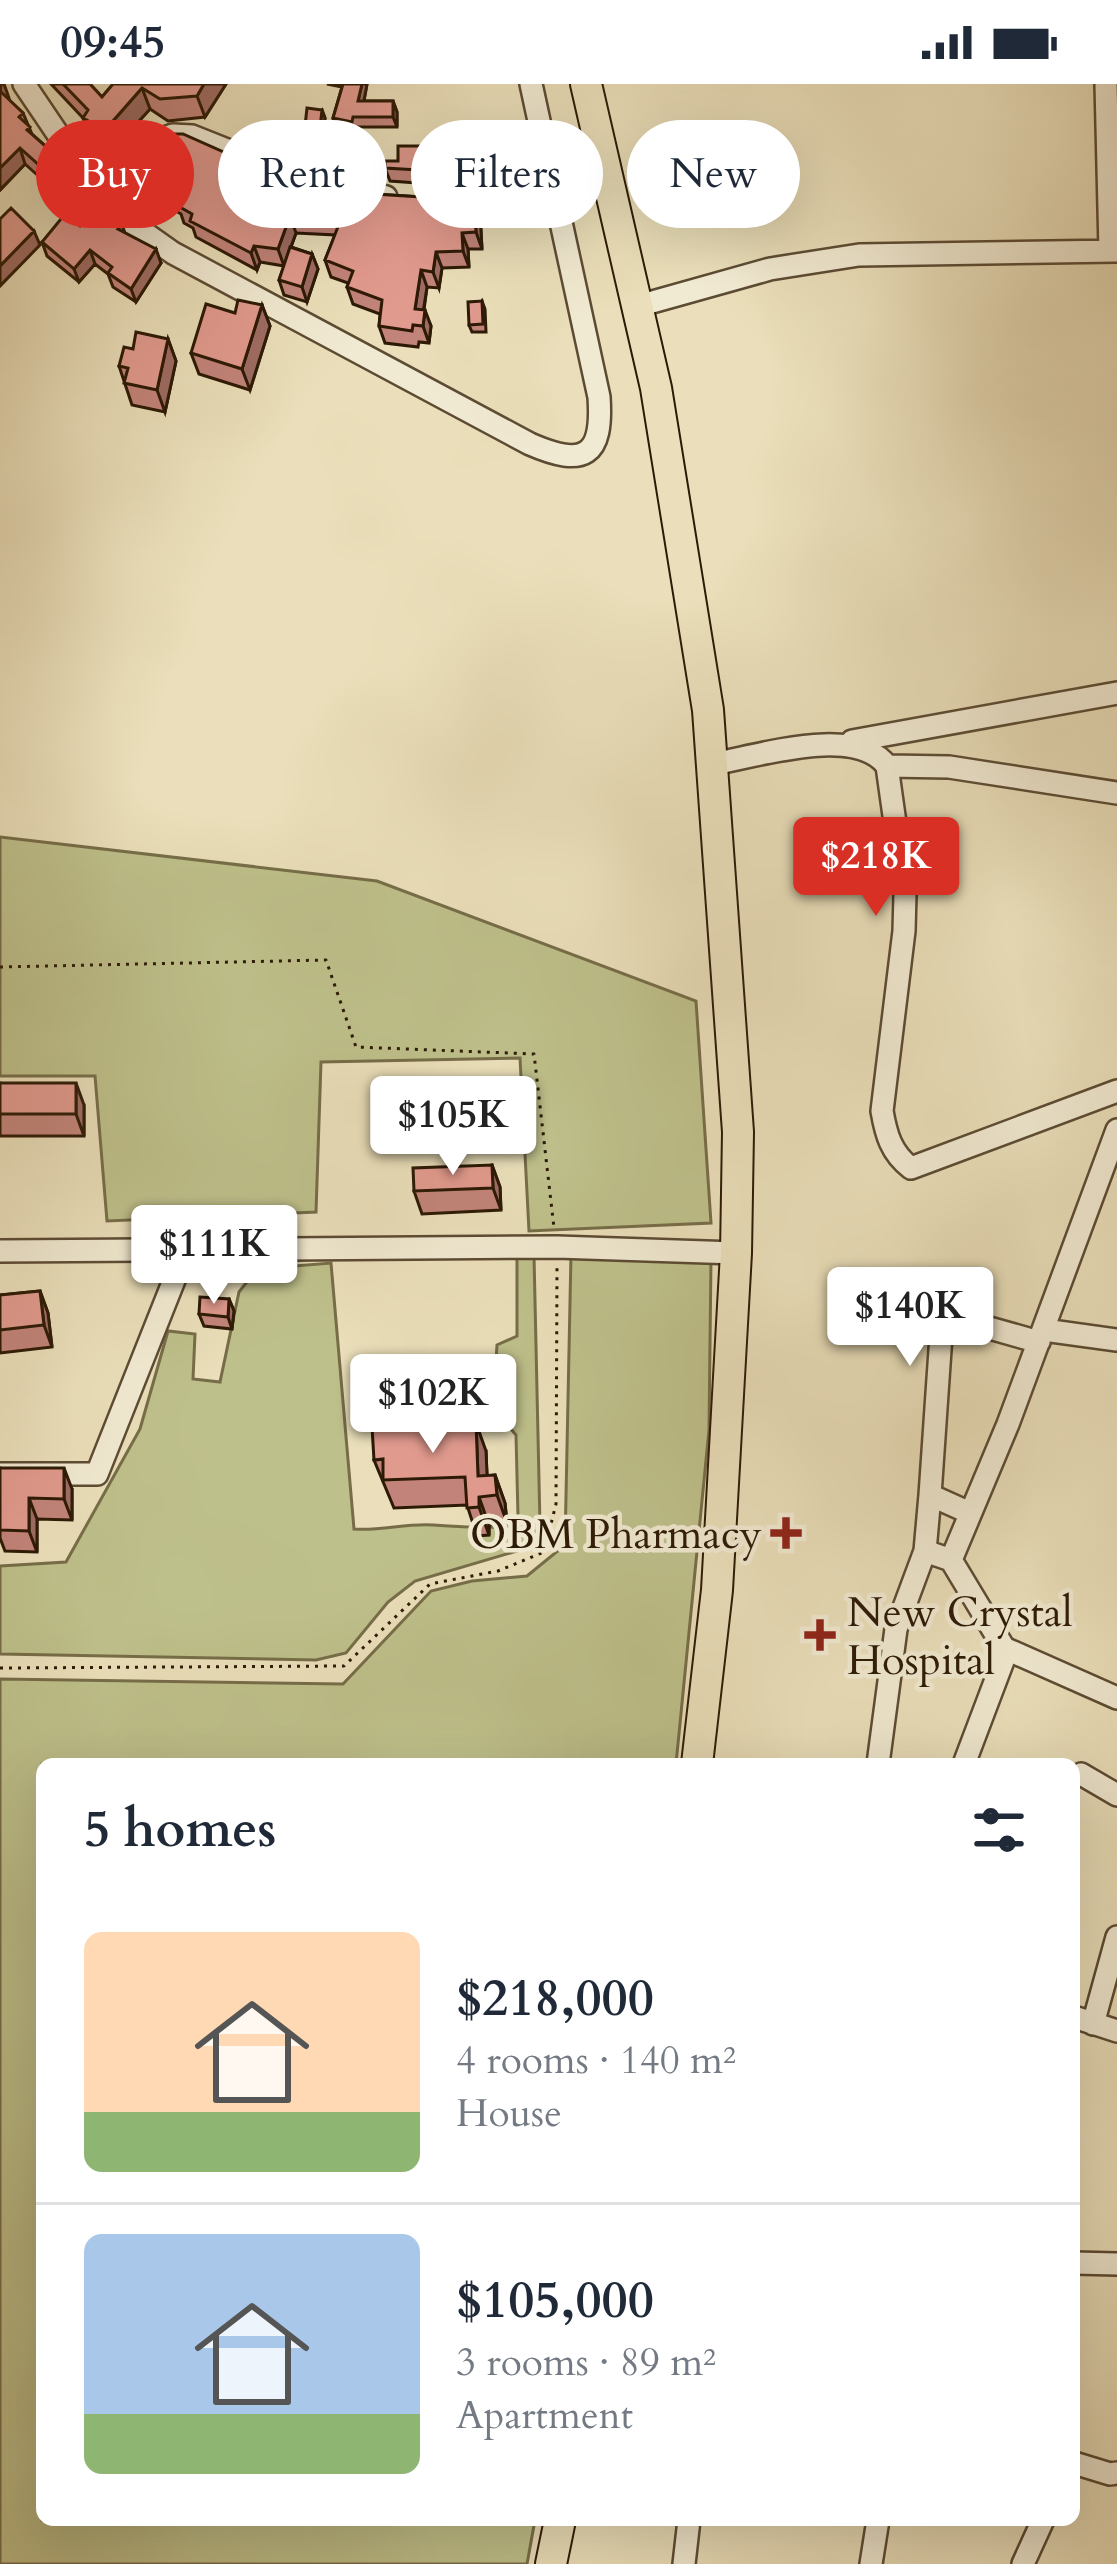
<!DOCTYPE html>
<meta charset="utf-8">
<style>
:root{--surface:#fff;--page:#f6f6f7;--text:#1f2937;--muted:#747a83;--line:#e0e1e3;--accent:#d93025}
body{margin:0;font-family:Cardo,serif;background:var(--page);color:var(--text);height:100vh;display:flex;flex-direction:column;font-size:45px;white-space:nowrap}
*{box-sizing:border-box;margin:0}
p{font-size:39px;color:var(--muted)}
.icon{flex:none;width:66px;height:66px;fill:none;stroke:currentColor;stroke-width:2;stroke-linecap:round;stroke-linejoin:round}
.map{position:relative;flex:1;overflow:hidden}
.details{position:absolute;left:36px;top:1674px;width:1044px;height:768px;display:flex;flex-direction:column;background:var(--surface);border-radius:18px;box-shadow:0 12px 48px #0002}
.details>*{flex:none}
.banner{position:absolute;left:36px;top:36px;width:1047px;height:108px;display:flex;gap:24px}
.price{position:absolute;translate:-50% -102px;padding:0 27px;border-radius:12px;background:#fff;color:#222;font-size:39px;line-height:78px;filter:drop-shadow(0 3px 6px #0008)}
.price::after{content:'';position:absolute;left:50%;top:72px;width:36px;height:27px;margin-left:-18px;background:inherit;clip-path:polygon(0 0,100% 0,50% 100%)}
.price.on{background:var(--accent);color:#fff}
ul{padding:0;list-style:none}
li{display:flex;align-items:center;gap:36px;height:300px;padding:0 48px}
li+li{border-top:3px solid var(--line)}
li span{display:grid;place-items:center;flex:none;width:336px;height:240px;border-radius:18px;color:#555}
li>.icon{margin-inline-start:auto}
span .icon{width:144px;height:144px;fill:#fffc;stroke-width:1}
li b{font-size:51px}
h2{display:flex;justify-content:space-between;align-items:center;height:144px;padding:0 48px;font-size:51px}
.tag{padding:0 42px;border-radius:54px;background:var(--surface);box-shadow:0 12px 48px #0002;font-size:42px;line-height:108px}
.tag.on{background:var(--accent);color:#fff}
.status{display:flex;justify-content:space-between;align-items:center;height:84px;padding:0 60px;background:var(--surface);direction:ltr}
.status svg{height:33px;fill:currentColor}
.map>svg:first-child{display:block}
.green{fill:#bec08b;stroke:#766d48;stroke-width:3}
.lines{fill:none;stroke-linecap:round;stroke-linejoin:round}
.minor-casing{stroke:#5c4b33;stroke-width:26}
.highway-casing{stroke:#2d1a06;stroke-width:34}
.path{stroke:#2d1a06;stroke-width:3;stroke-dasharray:3 6;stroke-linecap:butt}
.minor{stroke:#f1ead2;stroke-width:21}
.highway{stroke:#eadfba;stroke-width:30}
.wall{fill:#c2847a;stroke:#2d1a06;stroke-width:3}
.shaded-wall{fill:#9e6c63;stroke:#2d1a06;stroke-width:3}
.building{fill:#e19a8e;stroke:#2d1a06;stroke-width:3}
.poi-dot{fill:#8f2418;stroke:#f1ead2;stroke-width:4.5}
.labels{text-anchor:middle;stroke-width:9;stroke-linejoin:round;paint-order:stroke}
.poi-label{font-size:42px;fill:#2d1a06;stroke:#f1ead2;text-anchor:end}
</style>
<div class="status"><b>09:45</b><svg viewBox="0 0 49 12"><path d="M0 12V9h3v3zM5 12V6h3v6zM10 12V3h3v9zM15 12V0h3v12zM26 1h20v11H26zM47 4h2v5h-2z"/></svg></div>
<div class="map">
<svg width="1117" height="2480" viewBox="0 0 1117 2480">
<rect width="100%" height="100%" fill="#eadfba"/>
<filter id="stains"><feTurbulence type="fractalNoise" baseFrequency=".00167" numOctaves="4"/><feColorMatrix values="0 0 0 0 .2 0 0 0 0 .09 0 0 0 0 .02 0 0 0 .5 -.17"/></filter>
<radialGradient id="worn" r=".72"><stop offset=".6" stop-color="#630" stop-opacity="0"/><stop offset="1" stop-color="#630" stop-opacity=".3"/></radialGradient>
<path class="green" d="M0,753l377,44 319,120 15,222 -182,8 -9,-173 -199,4 -5,150 -209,9 -12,-145h-95z
M571,1170l140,4 -2,172 -33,334h-634v756h493l-8,44h-527v-885l343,5 88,-93 41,-10 55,-5 38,-31z
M517,1171l17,1 6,269 -13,23 -112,33 -27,21 -42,51 -30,7 -316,-6v-88l66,-4 74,-133 28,-98 27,3 -2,45 27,3 19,-90 18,-23 74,-6 23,266c27,2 53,-6 79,-4 27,2 52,3 79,2l6,-10 -2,-82 -23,-27 4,-63 20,-9z"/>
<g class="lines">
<defs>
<path id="minor" d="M24,0l54,80 54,60 41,29 357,191c55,24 73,12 69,-47l-68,-313
M1106,0l4,167
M98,102l39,-38 36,-13 19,1 88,35 106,26
M447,117l105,-18
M638,222l132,-37 89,-14 258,-4
M852,657l265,-48
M712,680c47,-8 144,-40 175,2l18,128 -1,37 -22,180c4,23 9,42 29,57l206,-77
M887,682l62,1 168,26
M0,1167l557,-4 179,6
M1044,1246l73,10
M0,1390h97l89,-224
M970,1429l-40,-18 12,-174 12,-3 85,24
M925,1467l5,-56
M951,1476l53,88 -1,13 -39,103
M1004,1564l113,50
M878,1680l18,-135 29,-78 26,9 57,-136 109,-294
M1081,1690l36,21
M1074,1933l43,14
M1093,1940l24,-87
M1074,2179l43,1
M1074,2379l36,11 7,-1
M684,2480l5,-44
M871,2480l7,-44
M1023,2480l20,-44"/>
<path id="highway" d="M586,0l70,304 52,322 30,422 -2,121 -19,337 -20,174
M551,2480l9,-44"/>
</defs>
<use href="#minor" class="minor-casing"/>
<use href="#highway" class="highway-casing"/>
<path class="path" d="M0,883l326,-7 30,87 178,7 20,174
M0,1584l344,-2 86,-82 68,-13 46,-19 12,-48 1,-237"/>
<use href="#minor" class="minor"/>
<use href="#highway" class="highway"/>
</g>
<path class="wall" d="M0,0l8,15 15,14 9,21 19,17 6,16 -13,14 -19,-17 -25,26z
M51,0h39l12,13 11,-13h113l-21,33 -37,4 -18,-12 -38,42 -21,-11 -8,-22z
M327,0h40l-3,17h29l4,11v15h-40l-1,5 -19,-3 -4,-11 9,-31z
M322,26l3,8 -2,18 -15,-2 -3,-8z
M528,56l4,17 -18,1 -3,-7z
M427,77l31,13v12l-68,-5 -5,-13z
M146,96h120l29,9 159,10 20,-3 6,17 2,36h-14l1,18 -27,1 -3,20 -12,-1 -3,23 7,16 -2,17 -10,-1 -1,5 -33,-4 -6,-17 1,-12 -27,-10 -6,-17 1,-4 -17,-6 -6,-17 10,-25 -39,-2 -5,14 21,7 6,15 -11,33 -23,-7 -5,-15 5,-14 -24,-4 -3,8 -61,-33 -3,-9 -9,-5 -3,-9 -29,-17z
M122,141l3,8 36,30 -25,39 -23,-15 -5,-13 -13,-10 -16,18 -32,-26 -5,-14 38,-16z
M482,217l3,8 1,23h-14l-3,-7z
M262,221l8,21 -20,64 -51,-16 -8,-21z
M168,255l8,22 -11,51 -33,-7 -13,-39z
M0,999l84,22v31h-84z
M492,1081l8,22 1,23 -79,4 -8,-23z
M40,1207l8,22 4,34 -52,6v-58z
M229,1215l5,12 -2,18 -28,-3 -5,-12z
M486,1367l1,25 8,-1 10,28 2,20 -18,2v10l-12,1 -10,-31 -73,3 -20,-48z
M0,1384l72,21v31l-35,-1v33l-32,-1 -5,-13z"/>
<path class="shaded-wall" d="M1,0h3l5,14 -6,5 -3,-7z
M204,0h22l-21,33 -8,-21z
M362,0h5l-5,27 -4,-10z
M142,4l8,21 -38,42 -7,-21z
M393,17l4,11v15l-4,-10z
M322,26l3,8 -2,18 -3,-8z
M20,64l5,16 -25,26v-22z
M51,67l6,16 -13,14 -5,-16z
M453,77l5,13v12l-5,-14z
M474,112l6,17 2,36 -6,-17z
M290,132l6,17 -12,33 -6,-17z
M34,147l6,14 -40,41v-20z
M462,149l6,16 1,18 -6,-16z
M254,162l6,16 -3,8 -6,-17z
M156,165l5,14 -25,39 -5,-13z
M90,166l5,14 -16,18 -5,-13z
M436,168l6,16 -3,20 -6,-16z
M312,170l6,15 -11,33 -5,-15z
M421,186l6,17 -6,39 -6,-17z
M262,221l8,21 -20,64 -8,-21z
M425,226l6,16 -2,17 -6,-17z
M168,255l8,22 -11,51 -8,-22z
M76,999l8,22v31l-8,-22z
M492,1081l8,22 1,23 -8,-22z
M40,1207l8,22 4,34 -8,-22z
M229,1215l5,12 -2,18 -4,-12z
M476,1339l10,28 2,45 -10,-20z
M64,1384l8,21v31l-8,-21z
M495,1391l10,28 2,20 -10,-28z
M479,1413l10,28v10l-10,-28z
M29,1414l8,21v33l-8,-21z"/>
<path class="building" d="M63,0h27l12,13 11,-13h91l-7,12 -37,3 -18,-11 -37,42 -22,-12 5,-8z
M343,0h19l-4,17h35v16h-40l-1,5 -19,-4z
M0,7l23,22 -4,4 11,10 -3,3 24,21 -12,14 -19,-17 -20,20z
M307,24l15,2 -2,18 -15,-2z
M525,49l4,17 -18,1 -1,-17z
M173,50h10l79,35 -3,9 35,7v4l160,10 20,-3 2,36 -14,1 1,18 -27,1 -3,20 -12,-2 -6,39 10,1 -2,16 -10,-1 -1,6 -33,-5 3,-26 -35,-13 6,-16 -28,-11 16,-41 -51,-3 -12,33 -24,-3 -3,7 -61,-32 2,-7 -14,-8 3,-5 -35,-21z
M398,62h24v15h31v11l-68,-4v-7h13z
M101,119l21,22 -4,4 38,20 -25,40 -23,-16 4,-6 -22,-17 -16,19 -32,-27 23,-28 15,12z
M11,124l23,23 -34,35v-47z
M290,163l22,7 -10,33 -23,-7z
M238,216l24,5 -20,64 -51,-16 15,-49 29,9z
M482,217l1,23 -14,1 -1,-23z
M136,248l32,7 -11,51 -33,-7 4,-15 -9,-2 5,-19 9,2z
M0,999h76v31h-76z
M492,1081l1,23 -79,3 -1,-23z
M40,1207l4,34 -44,5v-35z
M200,1213l29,2 -1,18 -29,-3z
M476,1339l2,53 17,-1 2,20 -18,2v10l-12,1 -2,-31 -82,3v-21l-9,1 -2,-33z
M0,1384h64v31l-35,-1v33l-29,-1z"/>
<g class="poi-dot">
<path d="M780 1431h12v12h12v12h-12v12h-12v-12h-12v-12h12z"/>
<path d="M814 1533h12v12h12v12h-12v12h-12v-12h-12v-12h12z"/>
</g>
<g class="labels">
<g class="poi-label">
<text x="762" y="1464">OBM Pharmacy</text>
<text x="847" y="1542" text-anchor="start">New Crystal<tspan x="847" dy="48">Hospital</tspan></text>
</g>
</g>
<rect width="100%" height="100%" filter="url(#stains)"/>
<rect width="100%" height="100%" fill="url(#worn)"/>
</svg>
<b class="price on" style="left:876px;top:835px">$218K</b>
<b class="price" style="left:453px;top:1094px">$105K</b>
<b class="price" style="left:214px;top:1223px">$111K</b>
<b class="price" style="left:910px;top:1285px">$140K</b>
<b class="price" style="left:433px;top:1372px">$102K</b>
<div class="banner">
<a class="tag on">Buy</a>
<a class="tag">Rent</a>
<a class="tag">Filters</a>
<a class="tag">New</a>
</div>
<section class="details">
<h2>5 homes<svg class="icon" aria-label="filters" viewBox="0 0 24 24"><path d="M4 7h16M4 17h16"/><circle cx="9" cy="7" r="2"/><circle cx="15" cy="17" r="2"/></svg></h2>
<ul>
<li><span style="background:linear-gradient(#ffd9b3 75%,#8fb573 0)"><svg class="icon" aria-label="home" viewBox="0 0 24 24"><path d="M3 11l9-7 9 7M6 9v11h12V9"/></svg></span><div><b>$218,000</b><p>4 rooms · 140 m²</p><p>House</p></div></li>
<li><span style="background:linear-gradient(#a9c7e8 75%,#8fb573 0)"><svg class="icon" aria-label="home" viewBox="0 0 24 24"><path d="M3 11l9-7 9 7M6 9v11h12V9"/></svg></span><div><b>$105,000</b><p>3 rooms · 89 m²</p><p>Apartment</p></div></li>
</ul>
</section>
</div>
